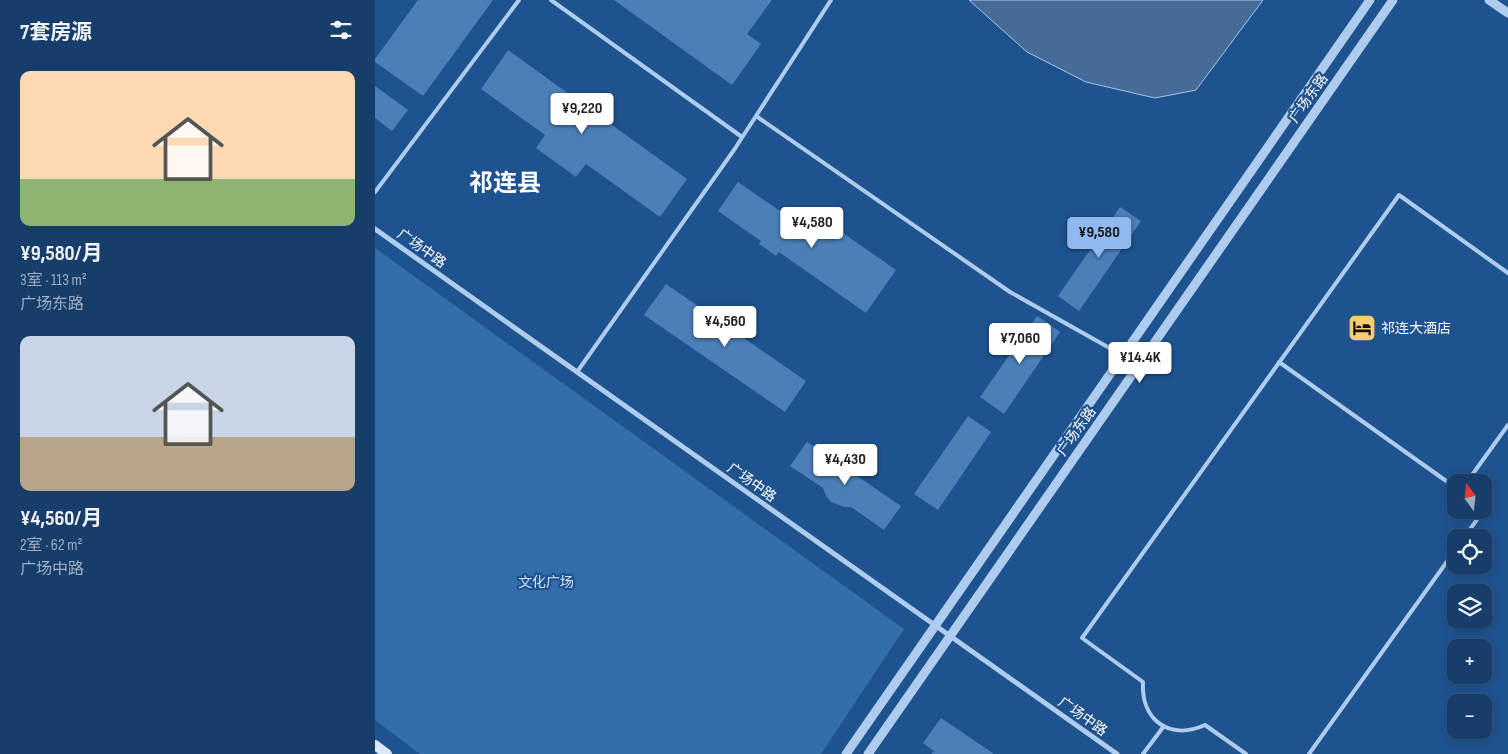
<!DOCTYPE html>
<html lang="zh">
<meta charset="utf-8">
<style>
:root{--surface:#173e6b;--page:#244973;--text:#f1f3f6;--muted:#9eaec1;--line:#36577e;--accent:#90b9f0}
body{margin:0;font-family:"Sofia Sans Condensed","Noto Sans SC",sans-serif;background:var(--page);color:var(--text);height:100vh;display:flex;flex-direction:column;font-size:19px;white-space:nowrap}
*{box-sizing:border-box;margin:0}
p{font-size:16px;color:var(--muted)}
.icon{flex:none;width:28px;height:28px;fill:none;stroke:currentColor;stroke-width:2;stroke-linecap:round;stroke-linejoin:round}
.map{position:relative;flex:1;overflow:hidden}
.sheet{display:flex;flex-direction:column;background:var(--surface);width:375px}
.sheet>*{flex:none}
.needle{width:32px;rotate:345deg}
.controls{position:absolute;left:1072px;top:474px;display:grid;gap:10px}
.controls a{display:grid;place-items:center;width:45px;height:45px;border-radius:10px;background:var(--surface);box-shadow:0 2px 8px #0003,0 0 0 1px var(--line);font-size:25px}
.price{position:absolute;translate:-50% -42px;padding:0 11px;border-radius:5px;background:#fff;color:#222;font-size:16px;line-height:32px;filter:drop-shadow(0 1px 2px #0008)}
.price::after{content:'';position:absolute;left:50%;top:30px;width:15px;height:11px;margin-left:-8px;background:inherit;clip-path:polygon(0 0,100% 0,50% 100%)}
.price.on{background:var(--accent);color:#111}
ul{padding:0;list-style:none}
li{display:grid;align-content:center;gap:10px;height:265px;padding:0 20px}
li span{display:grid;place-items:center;height:155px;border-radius:10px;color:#555}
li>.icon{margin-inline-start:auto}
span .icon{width:90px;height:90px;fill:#fffc;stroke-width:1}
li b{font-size:21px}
h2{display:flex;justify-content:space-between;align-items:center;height:60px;padding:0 20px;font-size:21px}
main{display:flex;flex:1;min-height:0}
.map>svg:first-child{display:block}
.green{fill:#336dac}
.water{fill:#466b96;stroke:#a2c7ee}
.building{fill:#4c7fb8}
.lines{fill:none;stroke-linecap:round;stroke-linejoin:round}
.service{stroke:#aecced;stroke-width:4}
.minor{stroke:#aecced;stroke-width:5}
.tertiary{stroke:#aecced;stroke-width:9}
.secondary{stroke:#dbe9f9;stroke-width:10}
.labels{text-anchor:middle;stroke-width:4.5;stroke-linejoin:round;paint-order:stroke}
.street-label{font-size:14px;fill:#fff;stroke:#1f538f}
.poi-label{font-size:14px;fill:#fff;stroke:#1f538f;text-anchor:start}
.park-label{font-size:14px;fill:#d4e6f9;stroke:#1f538f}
.town-label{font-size:24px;font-weight:bold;fill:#fff;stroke:#1f538f}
</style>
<main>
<section class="sheet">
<h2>7套房源<svg class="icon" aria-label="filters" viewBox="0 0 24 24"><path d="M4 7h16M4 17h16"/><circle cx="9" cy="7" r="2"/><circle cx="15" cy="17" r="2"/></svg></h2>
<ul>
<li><span style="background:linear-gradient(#ffd9b3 70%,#8fb573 0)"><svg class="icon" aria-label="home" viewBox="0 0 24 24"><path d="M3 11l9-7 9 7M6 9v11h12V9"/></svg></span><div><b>¥9,580/月</b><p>3室 · 113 m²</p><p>广场东路</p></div></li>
<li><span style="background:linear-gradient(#c9d6e8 65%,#b9a48a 0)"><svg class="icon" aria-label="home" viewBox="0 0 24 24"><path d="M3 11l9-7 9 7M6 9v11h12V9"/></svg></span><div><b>¥4,560/月</b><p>2室 · 62 m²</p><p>广场中路</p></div></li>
</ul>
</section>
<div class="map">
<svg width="1133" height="754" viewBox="0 0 1133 754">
<rect width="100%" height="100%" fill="#1f538f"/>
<path class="green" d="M0,248l529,381 -83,125h-401l-45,-34z"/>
<path class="water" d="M594,0h294l-67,90 -41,8 -69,-16 -59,-30z"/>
<path class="building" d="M43,0h75l-70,96 -48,-34v-3z
M239,0h158l-25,34 14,10 -29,41z
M133,50l179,129 -27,38 -74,-53 -10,13 -40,-29 9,-13 -64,-46z
M0,86l33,24 -16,21 -17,-13z
M363,182l81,56 11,-14 66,46 -30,43 -87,-61 -3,4 -17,-12 2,-3 -43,-30z
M745,207l21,14 -62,90 -21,-15z
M291,284l140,97 -21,31 -141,-97z
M662,316l23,16 -56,82 -24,-17z
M593,416l23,16 -53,78 -24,-16z
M432,442l94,64 -17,24 -33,-23h-7l-13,-5 -5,-6 -3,-8 -33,-22z
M566,718l53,36h-63l3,-3 -11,-8z"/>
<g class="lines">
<path class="service" d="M176,0l191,137
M381,116l254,176 112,63
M0,192l144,-192
M904,362l177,126
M202,372l157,-222 97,-150
M1092,482l41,-57
M1089,538l21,-30 -1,-1
M768,754l21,-28
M871,754l-41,-29c-36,16 -64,-5 -62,-43l-61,-44 317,-443 109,78
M934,754l147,-205"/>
<path class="minor" d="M0,229l742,525"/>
<path class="tertiary" d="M1114,0l19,13
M471,754l524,-754
M493,754l525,-754"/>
<path class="secondary" d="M0,745l12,9"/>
</g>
<defs>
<symbol id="hotel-square" viewBox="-11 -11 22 22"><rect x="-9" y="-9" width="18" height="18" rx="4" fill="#face6f" stroke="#1f538f"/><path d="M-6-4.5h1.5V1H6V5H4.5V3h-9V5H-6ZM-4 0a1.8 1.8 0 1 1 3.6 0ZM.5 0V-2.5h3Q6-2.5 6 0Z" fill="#111"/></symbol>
</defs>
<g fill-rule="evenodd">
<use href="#hotel-square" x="971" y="312" width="32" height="32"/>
</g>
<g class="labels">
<g class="street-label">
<text transform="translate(933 98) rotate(-55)" y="5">广场东路</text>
<text transform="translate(47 248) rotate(35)" y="5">广场中路</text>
<text transform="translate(701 431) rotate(-55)" y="5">广场东路</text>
<text transform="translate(377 482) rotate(35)" y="5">广场中路</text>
<text transform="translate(708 716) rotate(35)" y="5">广场中路</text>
</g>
<g class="poi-label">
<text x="1006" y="333">祁连大酒店</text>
</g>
<g class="park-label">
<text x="171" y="587">文化广场</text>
</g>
<g class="town-label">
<text x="130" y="191">祁连县</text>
</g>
</g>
</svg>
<div class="controls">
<a><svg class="needle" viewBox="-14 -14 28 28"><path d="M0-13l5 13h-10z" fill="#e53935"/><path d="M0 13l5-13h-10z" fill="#9eaec1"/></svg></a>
<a><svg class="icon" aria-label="locate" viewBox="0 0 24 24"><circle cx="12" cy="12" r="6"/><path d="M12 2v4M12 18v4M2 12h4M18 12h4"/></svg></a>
<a><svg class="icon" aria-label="layers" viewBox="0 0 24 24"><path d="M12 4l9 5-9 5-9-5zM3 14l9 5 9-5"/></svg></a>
<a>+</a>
<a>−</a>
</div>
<b class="price" style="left:207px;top:135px">¥9,220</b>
<b class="price" style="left:437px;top:249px">¥4,580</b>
<b class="price on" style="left:724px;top:259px">¥9,580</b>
<b class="price" style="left:350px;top:348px">¥4,560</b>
<b class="price" style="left:645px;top:365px">¥7,060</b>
<b class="price" style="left:765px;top:384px">¥14.4K</b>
<b class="price" style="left:470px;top:486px">¥4,430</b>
</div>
</main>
